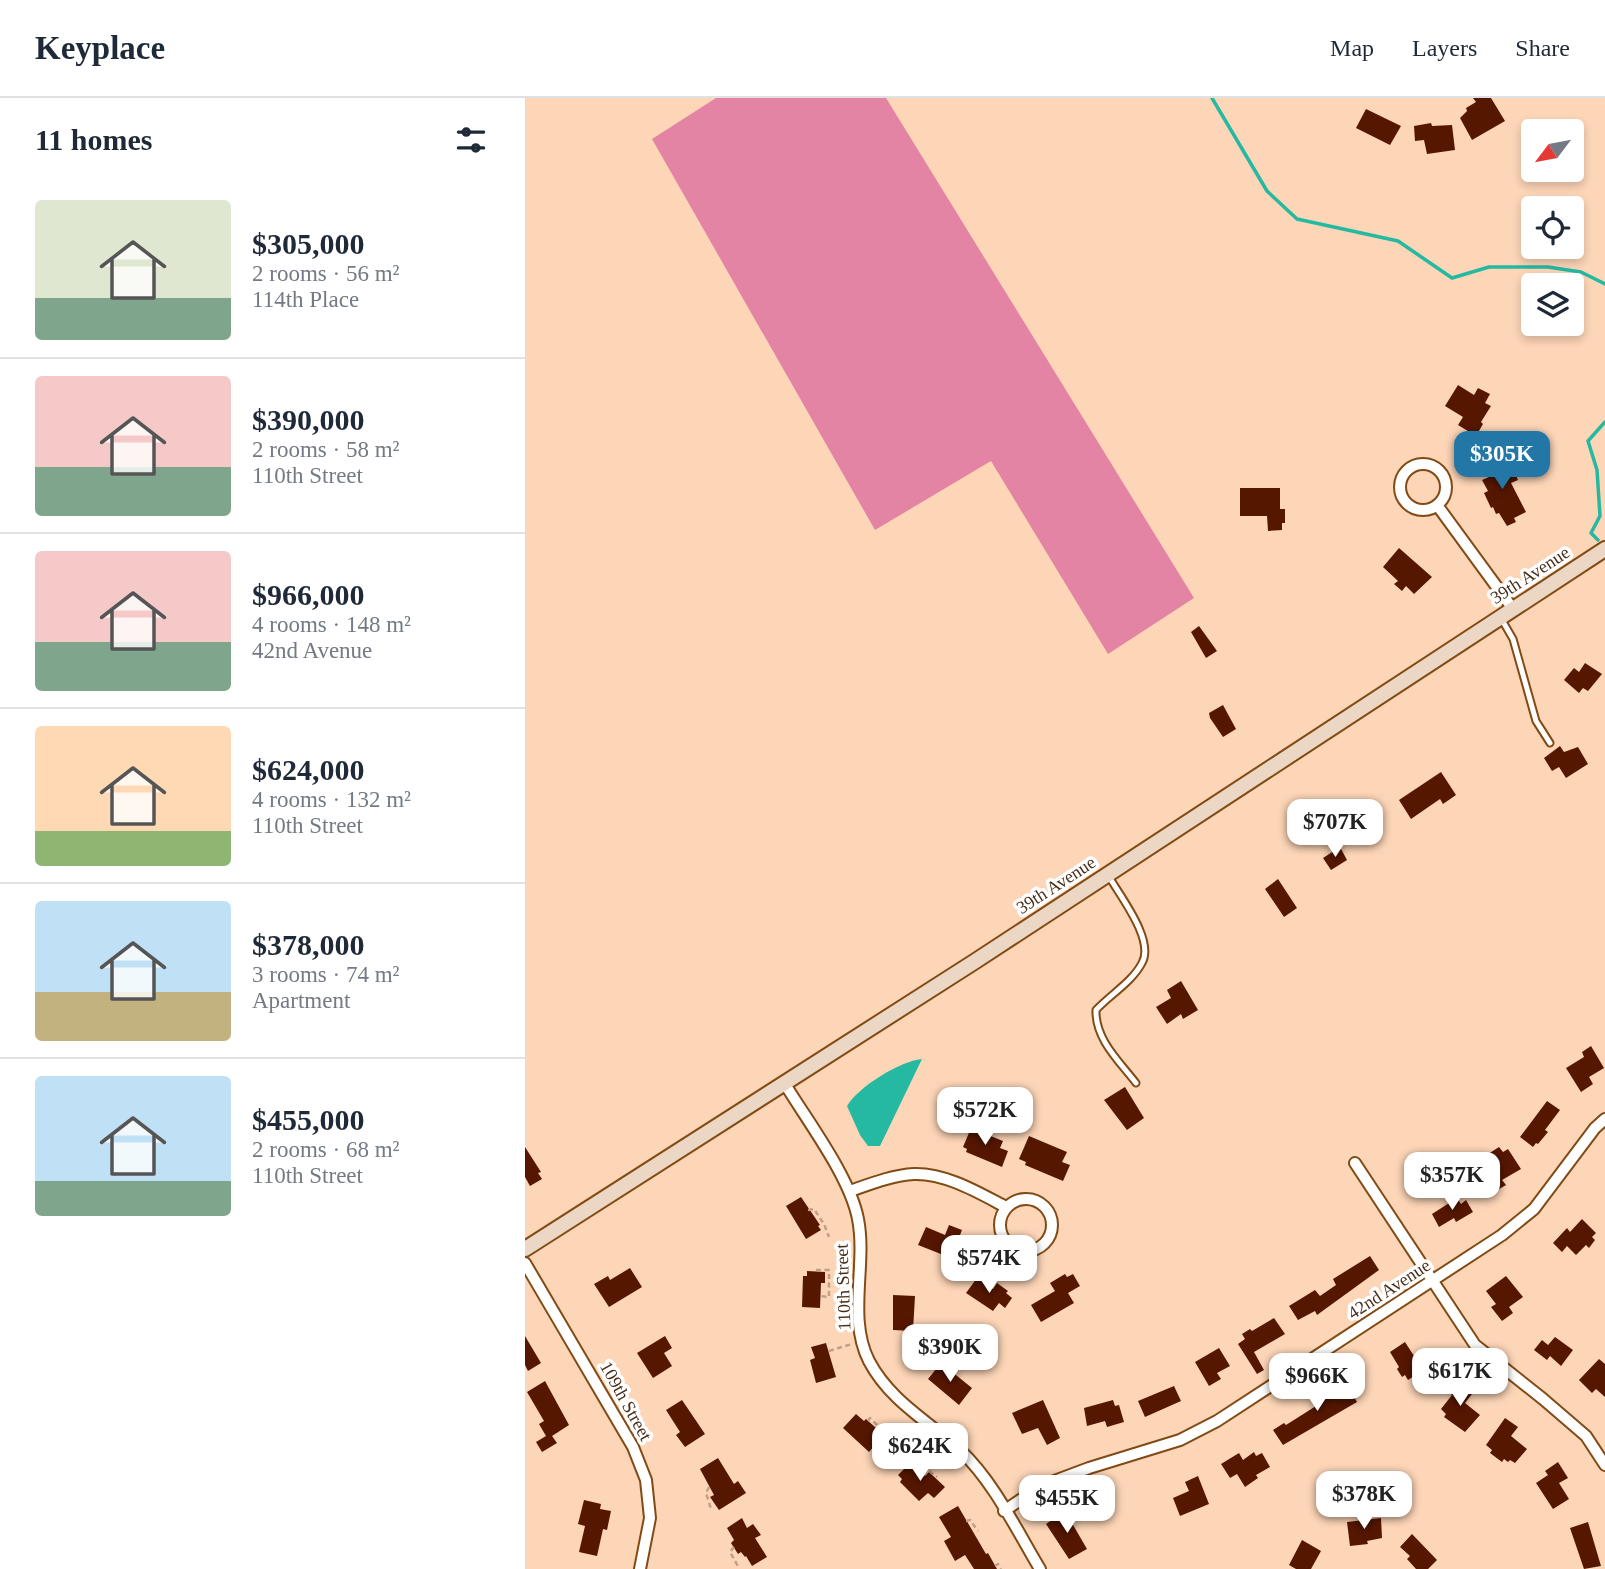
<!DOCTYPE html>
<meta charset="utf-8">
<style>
:root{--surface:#fff;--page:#f2f2f3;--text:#1f2937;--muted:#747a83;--line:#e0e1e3;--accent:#2377a7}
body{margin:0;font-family:Georgia,serif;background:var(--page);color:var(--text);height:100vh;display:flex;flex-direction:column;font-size:26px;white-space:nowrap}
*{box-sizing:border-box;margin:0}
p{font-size:23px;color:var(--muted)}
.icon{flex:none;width:38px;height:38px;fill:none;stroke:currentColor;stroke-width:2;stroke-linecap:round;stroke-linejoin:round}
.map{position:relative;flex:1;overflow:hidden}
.sheet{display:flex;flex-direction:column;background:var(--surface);width:525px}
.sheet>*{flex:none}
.needle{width:46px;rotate:238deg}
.buttons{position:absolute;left:996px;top:21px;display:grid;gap:14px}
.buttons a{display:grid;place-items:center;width:63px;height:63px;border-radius:7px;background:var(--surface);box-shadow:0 4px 10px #0003;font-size:35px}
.price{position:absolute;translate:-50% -60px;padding:0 16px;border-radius:14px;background:#fff;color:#222;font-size:23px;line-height:46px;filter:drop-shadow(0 2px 4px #0008)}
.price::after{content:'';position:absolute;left:50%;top:42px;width:21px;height:16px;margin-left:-10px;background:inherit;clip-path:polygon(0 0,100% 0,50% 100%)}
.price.active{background:var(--accent);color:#fff}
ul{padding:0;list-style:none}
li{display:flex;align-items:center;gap:21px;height:175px;padding:0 35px}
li+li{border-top:2px solid var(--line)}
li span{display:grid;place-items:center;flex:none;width:196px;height:140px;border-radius:7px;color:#555}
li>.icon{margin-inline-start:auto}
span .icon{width:84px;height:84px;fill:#fffc;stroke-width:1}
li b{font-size:30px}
h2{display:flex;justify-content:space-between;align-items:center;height:84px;padding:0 35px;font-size:30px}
header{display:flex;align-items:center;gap:42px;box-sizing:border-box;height:98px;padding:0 35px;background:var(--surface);border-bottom:2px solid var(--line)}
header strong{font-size:33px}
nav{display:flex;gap:38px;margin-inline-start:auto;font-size:24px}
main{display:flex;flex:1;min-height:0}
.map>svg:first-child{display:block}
.forest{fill:#e384a4}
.water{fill:#25b9a2}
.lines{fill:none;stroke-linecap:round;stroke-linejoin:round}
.stream{stroke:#25b9a2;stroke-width:3.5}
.building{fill:#561701}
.service-casing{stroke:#824a14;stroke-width:9}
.minor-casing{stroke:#824a14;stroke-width:14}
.secondary-casing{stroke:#824a14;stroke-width:18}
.path{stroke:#c3a084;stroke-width:2.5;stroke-dasharray:5 3.5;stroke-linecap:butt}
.service{stroke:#fff;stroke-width:5}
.minor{stroke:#fff;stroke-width:10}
.secondary{stroke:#ecd7c5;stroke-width:14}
.labels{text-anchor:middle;stroke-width:7;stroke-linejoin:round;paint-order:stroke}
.street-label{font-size:18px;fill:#482e19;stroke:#fff}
</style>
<header>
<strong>Keyplace</strong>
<nav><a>Map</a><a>Layers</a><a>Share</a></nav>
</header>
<main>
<section class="sheet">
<h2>11 homes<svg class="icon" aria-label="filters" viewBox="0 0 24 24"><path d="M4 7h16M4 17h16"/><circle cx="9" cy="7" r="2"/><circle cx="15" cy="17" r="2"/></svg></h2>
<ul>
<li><span style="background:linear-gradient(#dfe7d0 70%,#7fa58c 0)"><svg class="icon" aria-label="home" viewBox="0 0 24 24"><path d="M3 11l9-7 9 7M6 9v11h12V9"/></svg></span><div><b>$305,000</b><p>2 rooms · 56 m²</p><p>114th Place</p></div></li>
<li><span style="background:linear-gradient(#f6c9c9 65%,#7fa58c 0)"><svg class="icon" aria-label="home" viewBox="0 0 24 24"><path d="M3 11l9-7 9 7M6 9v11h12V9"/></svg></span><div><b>$390,000</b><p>2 rooms · 58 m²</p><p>110th Street</p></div></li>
<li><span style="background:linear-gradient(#f6c9c9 65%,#7fa58c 0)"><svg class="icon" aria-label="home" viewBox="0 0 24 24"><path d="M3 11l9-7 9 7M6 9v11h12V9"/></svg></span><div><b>$966,000</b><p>4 rooms · 148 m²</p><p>42nd Avenue</p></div></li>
<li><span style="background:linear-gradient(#ffd9b3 75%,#8fb573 0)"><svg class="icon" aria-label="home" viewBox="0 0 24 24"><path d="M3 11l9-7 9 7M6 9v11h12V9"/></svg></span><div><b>$624,000</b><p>4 rooms · 132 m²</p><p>110th Street</p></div></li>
<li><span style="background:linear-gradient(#bfe0f5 65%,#c2b280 0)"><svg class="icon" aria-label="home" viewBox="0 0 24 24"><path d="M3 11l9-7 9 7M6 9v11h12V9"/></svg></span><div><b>$378,000</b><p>3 rooms · 74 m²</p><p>Apartment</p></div></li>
<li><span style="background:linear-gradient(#bfe0f5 75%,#7fa58c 0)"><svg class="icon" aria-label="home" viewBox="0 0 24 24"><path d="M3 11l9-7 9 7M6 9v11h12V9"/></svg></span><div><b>$455,000</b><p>2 rooms · 68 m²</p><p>110th Street</p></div></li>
</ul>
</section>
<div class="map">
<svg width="1080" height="1471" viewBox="0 0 1080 1471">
<rect width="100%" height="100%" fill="#fdd5b7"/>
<path class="forest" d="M191,0h170l308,500 -86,56 -117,-193 -116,69 -223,-391z"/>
<path class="water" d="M397,961l-42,87h-12l-8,-11 -13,-29c11,-19 53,-45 75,-47z"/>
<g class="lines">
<path class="stream" d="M687,0l55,93 30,28 101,22 54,37 37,-11h59l33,5 24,12
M1073,442l-7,-7 9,-17 -3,-46 -9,-29 17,-19"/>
</g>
<path class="building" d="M948,0h18l14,23 -33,19 -12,-22 7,-7 -1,-3 10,-6z
M841,11l35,17 -11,19 -34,-17z
M906,25l1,3 20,-1 3,25 -28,4 -3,-14 -9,1 -1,-15z
M933,287l16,10 4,-7 12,6 -5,9 6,3 -10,16 2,2 -7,12 -18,-11 5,-8 -18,-11z
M970,356l8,16 9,-4 6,14 -7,3 15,29 -12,6 2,4 -9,4 -8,-13 -3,1 -3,-7 -2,1 -7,-15 4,-2 -6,-11 7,-3 -8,-16z
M715,390h40v21h5v14h-3v7l-14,1 -1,-15h-27z
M874,450l33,29 -18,17 -8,-8 -4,5 -8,-7 4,-3 -15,-14z
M674,528l18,25 -11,7 -15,-26z
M1060,565l17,11 -14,17 -5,-3 -4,5 -15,-13 10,-12 5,4z
M698,607l13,24 -13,8 -13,-19 -1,-5z
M1035,648l4,6 14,-5 10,17 -22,14 -7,-11 -7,4 -8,-13z
M916,674l15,23 -13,9 -3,-5 -29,20 -12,-19z
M815,749l7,13 -16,10 -8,-12z
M753,781l19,29 -13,9 -19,-28z
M656,883l17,29 -15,9 -2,-5 -14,10 -11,-17 15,-9 -4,-8z
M1066,948l13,22 -15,9 4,7 -12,8 -15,-24 18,-11 -2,-5z
M600,989l19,31 -17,12 -23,-30z
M1022,1003l13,9 -15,20 3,2 -10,12 -2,-1 -3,4 -13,-10z
M446,1030l32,13 -3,7 8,3 -6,16 -36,-15 1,-3 -4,-2z
M504,1038l38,16 -5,10 8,3 -7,16 -38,-16 1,-3 -7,-3z
M0,1049l16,25 -3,1 4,6 -12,7 -5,-9z
M974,1049l4,5 5,-3 13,20 -19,11 4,5 -12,7 -7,-11 -8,4 -11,-18z
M276,1099l19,28 -2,1 3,4 -15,9 -20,-33z
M932,1100l4,6 5,-4 7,12 -17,10 -2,-4 -15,9 -7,-13z
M1057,1121l14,14 -4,4 3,3 -6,8 -3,-3 -10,10 -9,-9 -5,6 -9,-9 14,-15 3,4z
M424,1127l13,5 -11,28 -33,-13 8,-18 19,8z
M845,1158l9,14 -62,45 -2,-4 -17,9 -9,-14 26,-16 5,6 16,-11 -3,-6z
M105,1170l12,19 -33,20 -15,-23 14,-8 2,4z
M282,1173l18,1v11h-4l-1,25 -18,-1 1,-31h4z
M540,1176l2,3 6,-3 7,12 -12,7 6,10 -33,19 -10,-17 24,-14 -5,-8z
M981,1178l17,21 -14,10 4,6 -11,8 -11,-14 5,-3 -10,-13z
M452,1180l16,11 4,-6 11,8 -2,2 6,5 -7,10 -6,-5 -6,8 -27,-18z
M368,1197l22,1 -2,35 -20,-1z
M749,1220l11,16 -31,18 10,18 -7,4 -19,-30 7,-5 -3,-5 8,-5 2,2z
M0,1238l16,27 -13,8 -3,-6z
M140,1238l7,12 -8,5 8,13 -19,12 -16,-25z
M1030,1239l18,13 -12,16 -11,-10 -3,4 -13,-10 8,-10 6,5z
M880,1244l11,17 16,-10 7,11 -15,10 7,11 -10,6 -7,-11 -6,4 -3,-5 -3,2 -5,-8 2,-2 -9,-15z
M301,1245l10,34 -20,6 -6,-23 5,-2 -4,-11z
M694,1250l11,18 -13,7 4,6 -12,7 -14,-24z
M1074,1261l6,5v33l-9,-8 -4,4 -13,-13z
M416,1265l31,25 -13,17 -31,-26z
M20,1283l24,44 -17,11 5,7 -15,9 -6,-10 10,-6 -7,-12 5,-3 -17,-29z
M821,1284l11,20 -74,43 -10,-15 11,-7 2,2 30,-19 -4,-7 17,-10 2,3z
M934,1284l13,12 -7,9 15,12 -15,17 -21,-15 2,-3 -5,-5 11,-14 -3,-2z
M649,1288l7,15 -36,16 -7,-16z
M157,1302l23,34 -20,13 -9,-12 4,-3 -14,-22z
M518,1302l17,38 -13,7 -9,-17 -16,6 -10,-21z
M588,1302l2,6 4,-1 5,17 -17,5 -2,-6 -18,5 -3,-18z
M331,1316l8,7 2,-2 20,18 -9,10 -2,-2 -6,7 -26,-24z
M980,1320l13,9 -7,9 16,13 -12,14 -5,-3 -2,2 -4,-3 -2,3 -12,-9 2,-3 -6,-5z
M729,1354l2,4 6,-3 8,14 -14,8 2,3 -13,9 -8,-13 -7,4 -9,-14 18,-11 4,7z
M193,1360l16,26 4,-3 8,12 -27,17 -9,-13 4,-2 -14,-26z
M386,1364l14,14 4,-4 16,15 -11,11 -6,-5 -9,8 -19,-19 2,-3 -4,-4z
M1033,1364l10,16 -9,5 10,16 -16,10 -17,-26 12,-8 -3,-4z
M673,1378l11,28 -29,12 -7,-18 16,-7 -4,-9z
M59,1402l17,4 -1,5 11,2 -4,19 -4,-1 -6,27 -18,-4 6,-26 -7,-2z
M433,1408l28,48 2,-1 9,16h-23l-9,-14 -10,6 -11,-20 7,-4 -12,-20z
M540,1413l22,38 -18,10 -23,-35z
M217,1420l5,10 6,-4 8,11 -6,3 12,19 -15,9 -6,-10 -1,1 -4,-5 -3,2 -7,-11 3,-3 -7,-12z
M856,1420l1,20 -15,3 1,3 -18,2 -3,-24z
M1063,1424l13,44 -17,3 -14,-41z
M887,1436l25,26 -9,9h-12l-9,-10 3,-3 -10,-9z
M777,1442l19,11 -10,18h-15l-7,-4z"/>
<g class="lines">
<defs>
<path id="service" d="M977,522l11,19 23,82 14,22
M583,777c12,21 47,65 34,88 -10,19 -31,31 -46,47 -1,29 23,51 40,73"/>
<path id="minor" d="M875 389a23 23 0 1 1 46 0a23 23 0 1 1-46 0Z
M912,407l76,104
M260,986c23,38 65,93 73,135 9,46 -11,99 11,142 21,40 59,60 91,89 34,32 56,79 80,119
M830,1065l120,182 68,54 43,37 19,29
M325,1093c20,-7 43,-16 64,-17 32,-1 65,19 92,33
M475 1127a26 26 0 1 1 52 0a26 26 0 1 1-52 0Z
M0,1165l108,184 13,33 4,38 -10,51
M479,1413l37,-25 48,-18 91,-28 37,-19 285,-186 32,-26 61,-81 10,-9"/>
<path id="secondary" d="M0,1151l449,-287 631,-413"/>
</defs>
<use href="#service" class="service-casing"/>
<use href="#minor" class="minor-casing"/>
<use href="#secondary" class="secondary-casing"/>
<path class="path" d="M283,1112l6,-1 10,15 5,13
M291,1172h13v27l-9,-1
M304,1253l23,-7
M343,1323l2,-3 7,7
M396,1374l8,-1 8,6
M184,1389l-3,6 5,16
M441,1423l4,-1 8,11
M209,1449l-4,5 9,16
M470,1468l3,-2 3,5"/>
<use href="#service" class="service"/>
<use href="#minor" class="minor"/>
<use href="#secondary" class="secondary"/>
</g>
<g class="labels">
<g class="street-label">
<text transform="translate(1005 477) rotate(-33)" y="6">39th Avenue</text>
<text transform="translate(531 787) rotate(-33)" y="6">39th Avenue</text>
<text transform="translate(318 1189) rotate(-92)" y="6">110th Street</text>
<text transform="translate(864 1191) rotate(-33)" y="6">42nd Avenue</text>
<text transform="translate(101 1303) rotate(61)" y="6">109th Street</text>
</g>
</g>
</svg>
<div class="buttons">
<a><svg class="needle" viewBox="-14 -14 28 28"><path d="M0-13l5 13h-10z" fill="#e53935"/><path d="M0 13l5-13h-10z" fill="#747a83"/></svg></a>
<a><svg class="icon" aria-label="locate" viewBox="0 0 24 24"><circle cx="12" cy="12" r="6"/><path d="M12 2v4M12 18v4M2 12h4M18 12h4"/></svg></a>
<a><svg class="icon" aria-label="layers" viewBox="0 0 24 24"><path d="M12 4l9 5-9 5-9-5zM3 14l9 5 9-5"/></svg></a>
</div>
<b class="price active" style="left:977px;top:393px">$305K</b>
<b class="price" style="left:810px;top:761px">$707K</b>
<b class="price" style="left:460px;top:1049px">$572K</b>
<b class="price" style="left:927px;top:1114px">$357K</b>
<b class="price" style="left:464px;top:1197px">$574K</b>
<b class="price" style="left:425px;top:1286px">$390K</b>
<b class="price" style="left:935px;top:1310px">$617K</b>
<b class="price" style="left:792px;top:1315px">$966K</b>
<b class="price" style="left:395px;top:1385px">$624K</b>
<b class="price" style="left:839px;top:1433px">$378K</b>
<b class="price" style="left:542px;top:1437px">$455K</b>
</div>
</main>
